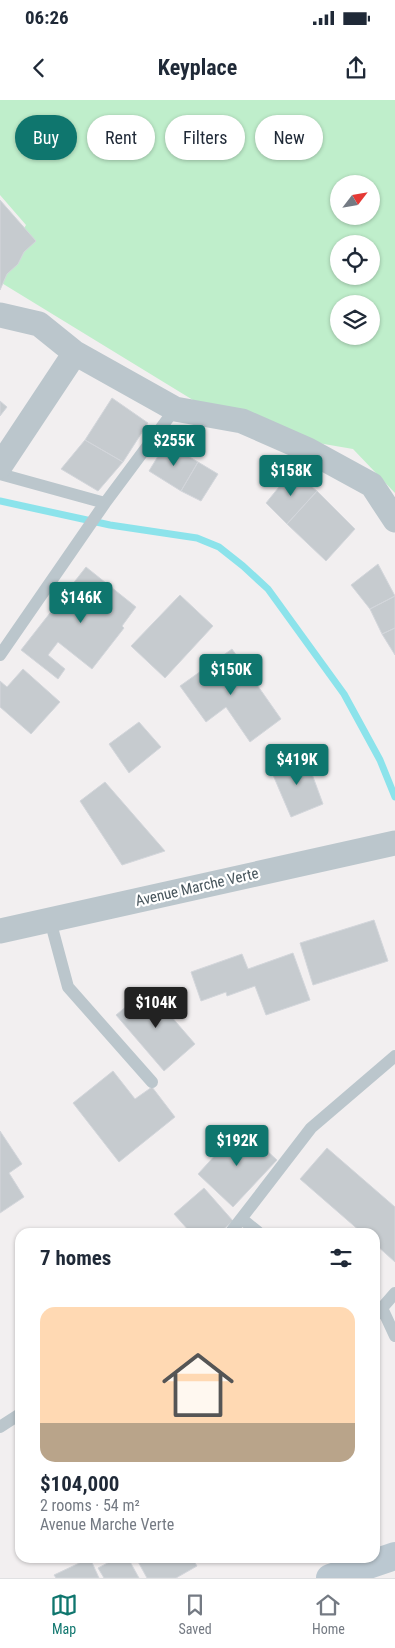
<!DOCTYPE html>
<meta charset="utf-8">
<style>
:root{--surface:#fff;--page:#f6f6f7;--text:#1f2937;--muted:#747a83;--line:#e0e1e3;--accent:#0f766e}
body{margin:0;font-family:"Roboto Condensed",sans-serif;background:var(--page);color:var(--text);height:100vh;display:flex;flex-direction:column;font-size:19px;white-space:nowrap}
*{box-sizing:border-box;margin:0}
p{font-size:16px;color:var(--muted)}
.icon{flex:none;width:28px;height:28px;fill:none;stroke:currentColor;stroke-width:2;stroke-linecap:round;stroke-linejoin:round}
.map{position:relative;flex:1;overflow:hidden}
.side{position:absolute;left:15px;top:1128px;width:365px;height:335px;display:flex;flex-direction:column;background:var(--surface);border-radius:15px;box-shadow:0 1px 4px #0004}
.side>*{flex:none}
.top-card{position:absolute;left:15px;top:15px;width:365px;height:45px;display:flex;gap:10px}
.needle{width:32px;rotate:59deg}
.buttons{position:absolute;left:330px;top:75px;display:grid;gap:10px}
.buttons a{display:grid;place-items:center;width:50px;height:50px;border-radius:50%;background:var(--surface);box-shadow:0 1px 4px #0004;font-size:25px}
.price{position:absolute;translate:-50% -42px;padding:0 11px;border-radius:5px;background:var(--accent);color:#fff;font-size:16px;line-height:32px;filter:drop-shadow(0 1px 2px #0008)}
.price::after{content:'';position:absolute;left:50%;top:30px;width:15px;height:11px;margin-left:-8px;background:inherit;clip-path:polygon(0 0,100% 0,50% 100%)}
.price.current{background:#222;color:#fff}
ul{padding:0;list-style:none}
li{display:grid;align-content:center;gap:10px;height:265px;padding:0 25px}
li+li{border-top:1px solid var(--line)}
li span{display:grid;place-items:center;height:155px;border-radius:15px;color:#555}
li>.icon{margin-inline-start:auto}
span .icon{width:90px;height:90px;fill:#fffc;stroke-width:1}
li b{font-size:21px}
h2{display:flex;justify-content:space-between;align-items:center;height:60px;padding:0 25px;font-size:21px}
.chip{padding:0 18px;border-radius:22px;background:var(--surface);box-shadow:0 1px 4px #0004;font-size:18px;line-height:45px}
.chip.current{background:var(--accent);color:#fff}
.status{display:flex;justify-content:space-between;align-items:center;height:35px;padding:0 25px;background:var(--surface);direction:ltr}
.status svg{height:14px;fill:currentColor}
header{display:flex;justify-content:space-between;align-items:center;height:65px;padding:0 25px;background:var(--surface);font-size:22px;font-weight:700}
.tab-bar{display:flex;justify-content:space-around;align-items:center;height:70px;border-top:1px solid var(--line);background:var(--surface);font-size:14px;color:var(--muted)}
.tab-bar a{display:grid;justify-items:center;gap:2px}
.tab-bar .current{color:var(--accent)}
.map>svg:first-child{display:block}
.green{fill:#bfeecb;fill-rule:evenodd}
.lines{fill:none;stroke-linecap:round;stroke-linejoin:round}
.stream{stroke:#8ce3eb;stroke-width:7}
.building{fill:#c6cbcf;stroke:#d3d6db}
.lane{stroke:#bbc6cc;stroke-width:12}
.street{stroke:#bbc6cc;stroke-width:25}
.secondary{stroke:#bbc8d1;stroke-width:28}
.labels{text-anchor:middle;stroke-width:4.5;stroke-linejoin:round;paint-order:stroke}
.street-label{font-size:15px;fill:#47555c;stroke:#fff}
</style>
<div class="status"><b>06:26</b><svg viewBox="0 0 49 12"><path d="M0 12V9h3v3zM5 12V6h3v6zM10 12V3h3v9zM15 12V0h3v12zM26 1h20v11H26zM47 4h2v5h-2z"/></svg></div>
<header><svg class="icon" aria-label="back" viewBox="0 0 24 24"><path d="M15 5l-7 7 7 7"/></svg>Keyplace<svg class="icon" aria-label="share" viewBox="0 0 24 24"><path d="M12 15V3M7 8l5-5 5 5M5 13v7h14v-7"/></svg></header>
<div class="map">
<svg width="395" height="1478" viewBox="0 0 395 1478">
<rect width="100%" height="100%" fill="#f2eff0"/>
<path class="green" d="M0,0h395v393l-42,-44 -111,-19 -242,-148v-13l26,-44 -26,-30zM339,84h32v32h-32zM339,144h32v32h-32zM339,204h32v32h-32z"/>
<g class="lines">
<path class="stream" d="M0,401l110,24 87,13 22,9 24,19 25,23 76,105 36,66 15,37"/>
</g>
<path class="building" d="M0,100l36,41 -12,11 -6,12 -11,10 -7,16z
M112,298l36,25 -25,39 -38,-22z
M0,301l7,6 -7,9z
M85,340l38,22 -25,29 -37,-22z
M166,343l32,19 -17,29 -32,-20z
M198,362l20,12 -17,27 -20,-10z
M292,371l25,20 -30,33 -21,-21z
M317,391l38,38 -29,32 -39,-37z
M378,464l17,32 -25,13 -19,-24z
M86,467l50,40 -14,19 2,2 -32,41 -34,-27 -10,13 17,14 -7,10 -37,-29z
M180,495l33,31 -48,52 -34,-32z
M395,496v32l-13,6 -12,-25z
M395,528v27l-13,-21z
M232,549l49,70 -31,23 -24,-35 -20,15 -26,-36z
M23,569l37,33 -29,32 -31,-27v-26l7,6z
M139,622l22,25 -32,26 -20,-29z
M305,655l18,49 -32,13 -21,-49z
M105,682l60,69 -43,14 -42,-64z
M374,820l14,41 -75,24 -13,-42z
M293,853l17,47 -44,15 -11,-29 -28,10 -1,-4 -25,9 -10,-29 51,-18 6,15z
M145,891l10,11 6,-5 13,14 -4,4 25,29 -31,27 -48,-56z
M113,971l22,28 17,-12 23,30 -56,45 -46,-59z
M241,1027l36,33 -44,47 -35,-33z
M0,1031l22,33 -13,9 15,24 -24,16z
M327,1048l68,59v55l-20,-18v-12h-14l-61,-53z
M204,1088l29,33 -13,11h-30l-16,-18z
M90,1458l9,20h-43l-2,-3z
M117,1458h11l11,20h-35l-6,-10z
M136,1458h56l5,8 -21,12h-29z"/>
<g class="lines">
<path class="lane" d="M0,374l105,29
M0,555l105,-152 70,-94
M50,820l18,67 84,95
M242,1119l16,13
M231,1132l80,-104 84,-72
M382,1208l13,28
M375,1216l20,-23
M0,1327l20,-13"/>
<path class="street" d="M0,215l39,9 36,29 100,56 67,12 66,29 64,35 23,35
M0,366l75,-113
M0,831l395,-88"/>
<path class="secondary" d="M330,1478l65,-22"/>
</g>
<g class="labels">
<g class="street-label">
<text transform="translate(197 787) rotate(-13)" y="5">Avenue Marche Verte</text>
</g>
</g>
</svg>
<div class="buttons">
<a><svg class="needle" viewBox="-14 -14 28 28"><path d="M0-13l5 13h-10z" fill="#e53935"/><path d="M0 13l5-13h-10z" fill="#747a83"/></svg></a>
<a><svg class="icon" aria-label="locate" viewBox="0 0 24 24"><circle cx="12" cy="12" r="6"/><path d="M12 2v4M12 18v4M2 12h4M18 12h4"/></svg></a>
<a><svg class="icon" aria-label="layers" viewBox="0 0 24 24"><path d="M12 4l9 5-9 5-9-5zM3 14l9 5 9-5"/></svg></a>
</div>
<b class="price" style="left:174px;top:367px">$255K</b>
<b class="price" style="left:291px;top:397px">$158K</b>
<b class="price" style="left:81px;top:524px">$146K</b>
<b class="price" style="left:231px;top:596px">$150K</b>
<b class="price" style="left:297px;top:686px">$419K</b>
<b class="price current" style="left:156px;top:929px">$104K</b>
<b class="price" style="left:237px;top:1067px">$192K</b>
<div class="top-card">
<a class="chip current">Buy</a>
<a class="chip">Rent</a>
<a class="chip">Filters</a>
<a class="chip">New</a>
</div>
<section class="side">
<h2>7 homes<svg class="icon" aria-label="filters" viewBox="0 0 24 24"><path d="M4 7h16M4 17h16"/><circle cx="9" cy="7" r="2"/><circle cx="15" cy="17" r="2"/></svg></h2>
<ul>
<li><span style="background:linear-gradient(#ffd9b3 75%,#b9a48a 0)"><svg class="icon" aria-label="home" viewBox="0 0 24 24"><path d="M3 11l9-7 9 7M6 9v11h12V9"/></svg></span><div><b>$104,000</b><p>2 rooms · 54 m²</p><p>Avenue Marche Verte</p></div></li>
</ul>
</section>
</div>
<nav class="tab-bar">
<a class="current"><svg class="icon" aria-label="map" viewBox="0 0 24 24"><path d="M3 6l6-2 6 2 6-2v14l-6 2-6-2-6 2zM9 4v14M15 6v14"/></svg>Map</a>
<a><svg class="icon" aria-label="saved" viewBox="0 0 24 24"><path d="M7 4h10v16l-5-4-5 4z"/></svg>Saved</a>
<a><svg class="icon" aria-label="home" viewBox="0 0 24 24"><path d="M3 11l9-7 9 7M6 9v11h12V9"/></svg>Home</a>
</nav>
